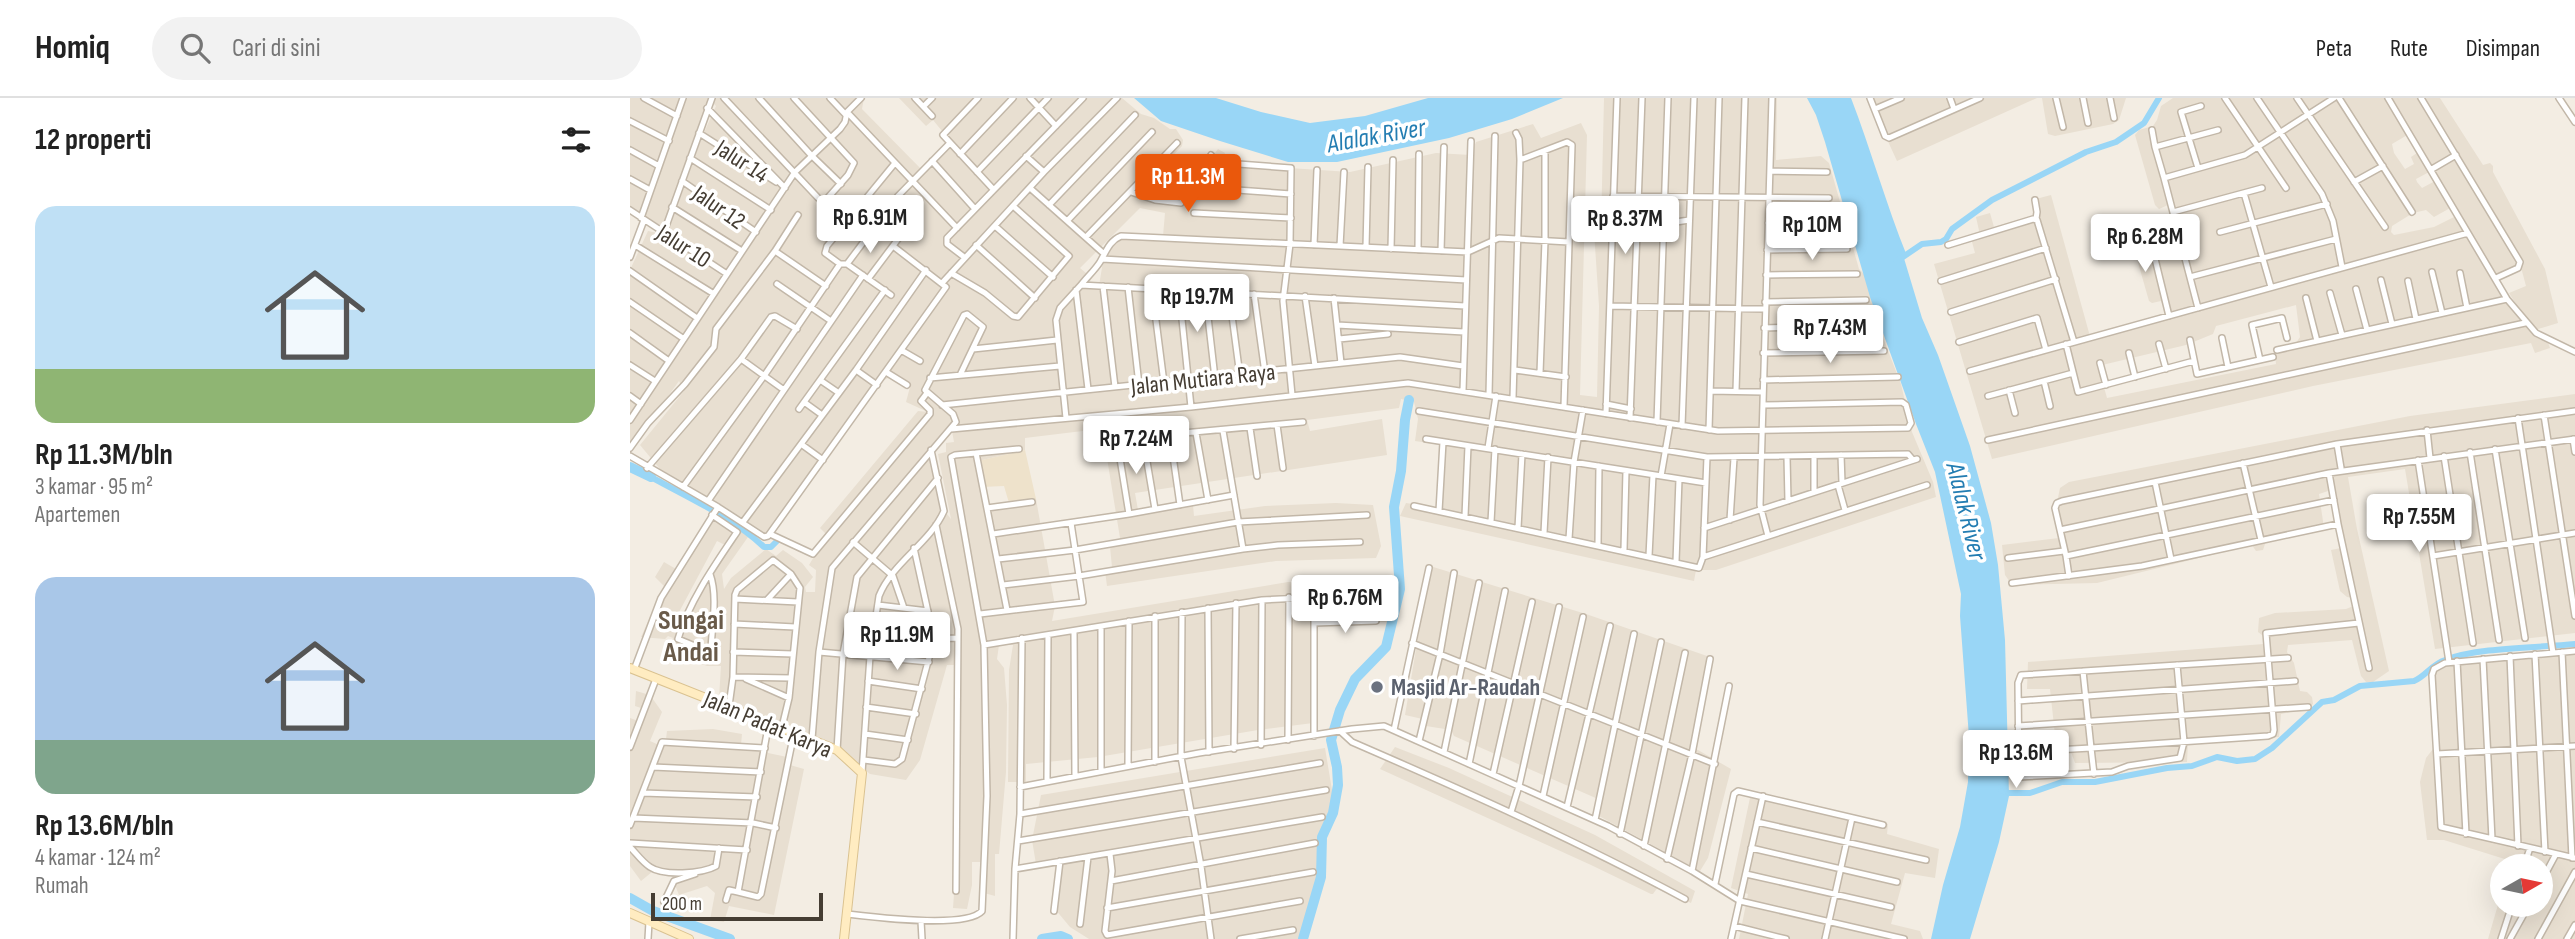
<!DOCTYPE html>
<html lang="id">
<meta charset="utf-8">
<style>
:root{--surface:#fff;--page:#f2f2f2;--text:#222;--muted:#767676;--line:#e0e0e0;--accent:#ea580c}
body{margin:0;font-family:"Sofia Sans Condensed",sans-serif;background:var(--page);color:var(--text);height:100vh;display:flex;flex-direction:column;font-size:26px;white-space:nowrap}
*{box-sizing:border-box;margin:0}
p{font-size:23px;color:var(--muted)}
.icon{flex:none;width:38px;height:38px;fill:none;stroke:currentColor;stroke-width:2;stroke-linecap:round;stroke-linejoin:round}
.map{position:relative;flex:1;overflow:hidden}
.sheet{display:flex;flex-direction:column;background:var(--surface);width:630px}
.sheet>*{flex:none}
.needle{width:46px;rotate:81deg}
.controls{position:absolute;left:1860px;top:756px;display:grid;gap:14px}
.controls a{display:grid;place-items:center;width:63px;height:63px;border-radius:50%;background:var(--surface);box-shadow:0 7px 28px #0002;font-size:35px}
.scale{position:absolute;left:21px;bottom:18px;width:172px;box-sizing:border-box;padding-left:7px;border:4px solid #453d33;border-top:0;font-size:19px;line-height:24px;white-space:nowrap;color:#453d33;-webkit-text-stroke:5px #fff;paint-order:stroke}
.price{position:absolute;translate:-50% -60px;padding:0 16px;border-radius:7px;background:#fff;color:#222;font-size:23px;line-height:46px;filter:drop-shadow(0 2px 4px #0008)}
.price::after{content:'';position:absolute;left:50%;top:42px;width:21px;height:16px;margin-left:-10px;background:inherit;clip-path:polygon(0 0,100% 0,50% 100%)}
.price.selected{background:var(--accent);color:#fff}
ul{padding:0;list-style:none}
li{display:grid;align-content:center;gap:14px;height:371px;padding:0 35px}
li span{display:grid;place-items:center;height:217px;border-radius:21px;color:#555}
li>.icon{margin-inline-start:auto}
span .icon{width:126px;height:126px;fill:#fffc;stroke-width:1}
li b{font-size:30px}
h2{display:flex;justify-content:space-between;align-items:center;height:84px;padding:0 35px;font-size:30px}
header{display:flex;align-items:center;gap:42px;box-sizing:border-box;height:98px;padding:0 35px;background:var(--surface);border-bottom:2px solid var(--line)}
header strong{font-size:33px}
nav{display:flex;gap:38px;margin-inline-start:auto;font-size:24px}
.search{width:490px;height:63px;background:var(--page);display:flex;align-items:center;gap:18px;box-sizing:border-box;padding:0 24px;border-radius:38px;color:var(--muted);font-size:26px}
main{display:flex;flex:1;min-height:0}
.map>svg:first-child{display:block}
.residential{fill:#e8dfd1;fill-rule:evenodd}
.education{fill:#eee2cb}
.water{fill:#99d6f6}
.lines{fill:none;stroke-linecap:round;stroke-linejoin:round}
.canal{stroke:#99d6f6;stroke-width:6}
.river{stroke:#99d6f6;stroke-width:10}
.street-casing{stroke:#c2b7a8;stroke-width:8}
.secondary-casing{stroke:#dac290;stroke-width:10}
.street{stroke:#fff;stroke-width:5}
.secondary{stroke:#ffecc1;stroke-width:8}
.worship-dot{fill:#6b7280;stroke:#fff;stroke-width:2.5}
.labels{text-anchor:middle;stroke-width:7;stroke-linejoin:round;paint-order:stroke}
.street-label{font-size:24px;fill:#453d33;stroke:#fff}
.worship-label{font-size:24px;font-weight:bold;fill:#5b616d;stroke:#fff;text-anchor:start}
.water-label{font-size:26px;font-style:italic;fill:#237db2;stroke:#fff}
.quarter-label{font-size:28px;font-weight:bold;fill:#695a49;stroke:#fff}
</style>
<header>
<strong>Homiq</strong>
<div class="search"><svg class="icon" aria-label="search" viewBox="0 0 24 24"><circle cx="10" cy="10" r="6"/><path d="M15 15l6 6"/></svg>Cari di sini</div>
<nav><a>Peta</a><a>Rute</a><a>Disimpan</a></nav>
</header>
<main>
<section class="sheet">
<h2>12 properti<svg class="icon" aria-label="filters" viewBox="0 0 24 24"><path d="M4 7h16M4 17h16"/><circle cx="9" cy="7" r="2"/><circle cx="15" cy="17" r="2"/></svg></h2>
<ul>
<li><span style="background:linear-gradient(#bfe0f5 75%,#8fb573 0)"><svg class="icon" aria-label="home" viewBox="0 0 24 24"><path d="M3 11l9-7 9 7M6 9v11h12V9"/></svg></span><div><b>Rp 11.3M/bln</b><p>3 kamar · 95 m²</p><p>Apartemen</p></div></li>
<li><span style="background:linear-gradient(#a9c7e8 75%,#7fa58c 0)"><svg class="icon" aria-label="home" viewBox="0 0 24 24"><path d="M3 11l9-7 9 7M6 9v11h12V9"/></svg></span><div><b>Rp 13.6M/bln</b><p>4 kamar · 124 m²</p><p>Rumah</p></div></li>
</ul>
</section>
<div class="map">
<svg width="1945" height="841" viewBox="0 0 1945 841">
<rect width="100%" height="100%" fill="#f3ede3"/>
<path class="residential" d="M0,0h81l-47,129 -34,-17z
M85,0h149l-2,11 60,61 29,-28 -18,-22 -7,6 -27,-28h223l19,16 13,4 16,11h6l7,11 -1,6 -28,29 18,5 2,-9 23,5 21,-27 7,4 -7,21 11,-10 121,8 86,-19 35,2 5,-13 57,-18 8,14 40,-15 6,12 -7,260 17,2 2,-91 -5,-75 7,-3 3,-130h173l-1,62 45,-4 8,7 30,106 10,10 12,54 20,51 11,48 21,50 3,15 -220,73h-20l-2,11 -294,-65 6,-13 33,5 2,-63 -26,-4 3,-22 -4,-17 -13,-3 -2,9 -92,12 3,11 72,-12 5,36 -252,38 3,17 55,-5 1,11 71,-10 71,-3 37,2 8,41 -5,12 -100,3 -169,25 -2,-15 7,-4 -2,-20 11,-3 -16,-98 -9,-2 3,-15 -74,9v12l-47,11 8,45 50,-7 19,107 -3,15 236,-39 79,2 19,-4 9,5 -7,37h-73l-2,101 -55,7 -160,27 -72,7v18h-18l1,-112 4,-25h-14l-2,14 7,9 3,37 -1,67 -7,82h-4v42l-11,-3 1,-31h-13v23l-5,24 -14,-1 1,-14 6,-12 1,-217h-14l-27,95 -14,20 -36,-6 -36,-29 -115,-47 2,-32h-14l-40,-14 6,-14 -5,-2 -3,3 -24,-2 23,-51 -9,-9 9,-15 12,7 36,-53 22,17 4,-6 10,10 -26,37 2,15 7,-11 35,-29 10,7 7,-6 19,13 11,14 -8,10 1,5h9l1,-22 -7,-5 18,-30 -7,-7 98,-117 10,1 -22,-10 4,-15 -22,-9 -7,4 -111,155 -110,-68 -20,-24 44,-54 -5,-10 -49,68v-179l18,-39 19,4 35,-98 14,-31 -3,-3zM510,110l25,5 -2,23h-45l-14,19 -5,31 -11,-1 4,-7 -12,-10zM322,333l2,11 -8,1v9l-8,2 13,65 -8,-10 -11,-58zM87,443l8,4 -48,86 -7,-2z
M1238,0h169l-140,63z
M1412,0h84l-7,22 -6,4 -58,12 -7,-2z
M1543,0h214l22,36 -17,10 2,9 11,16 9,-5 -3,-7 9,-6 11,20 -15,8 1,3 5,6 15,-8 15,27 -18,10 -8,-7 -13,3 -21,13 -1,6 3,3 40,-8 20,-10h3l62,101 14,16 14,6 3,8 -15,5 -4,-10 -218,43 -321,73 -58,-195 41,-11 -4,-15 9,-3 -4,-18 14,-4 4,14 41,-12 -3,-15 19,-5 40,145 78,-21 -8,-18 -9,2 -3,-2 -20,-70 1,-5 7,-2 36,-2 -5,-17 -9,4 -4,-4 -20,-70 4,-5 14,-4 4,-6 4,-14zM1666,207l4,32 -4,6 -21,10 1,11 -169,34 -9,-32 88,-21 27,-11 3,-8z
M1762,0h48l43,67 7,-2 3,3v6l52,97 13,54 -23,7 -16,-21 -10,-16 17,-7 -4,-15 -2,-3 -20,9 -6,-6z
M1945,296v239l-140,16 -30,-180 -57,8 9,52 32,142 -16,11h-7l-5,-6 -9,-36 -64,5 -1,7 7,11 6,28 7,1 5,5 1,7 -5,4 -27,6 -2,23 -91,6 -1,19 -112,1 -4,-11 -14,1 -7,-64h-23l1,-27 236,-18 2,-6 -8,-6 1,-14 16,-5 71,-4 10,-4 -2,-7 -7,-1 -7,-6 -9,-41 10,-2 -10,-58 -12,4 5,34 -58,13 -3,9 -7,1 -4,-6 -155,38 -85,2 -7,-10 -3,-30 57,-7 -5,-21 6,-29 9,-6 341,-66z
M800,468l156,48 121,42 -16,90 40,23 -23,89 -8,13 -101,-55 -1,-17 -144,-63 -3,-6 -25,-4 1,-6 -22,-5z
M1945,554v287h-87l14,-48v14h39v-39h-31l1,-5 -67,-21h-17l-7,-58 6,-24 10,-13 -1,-74 14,-9 30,-5z
M6,593l14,4 12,17 -12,29 9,4 7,-6 1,-8 46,-2 29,5 -1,11 22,2 5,6 19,4 3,8 14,4 -30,146 -45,-9 -5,16 -14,-2 5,-27 -8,-7 -28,9 -8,-20 -19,-3 -11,9 -11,-15v-148l11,4 3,-13 -9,-3z
M765,649l54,21 146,67 100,56 -4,12 -33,-16 -5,7h-2l-60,-29 -211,-96z
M695,650l9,54 -8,34 -4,43 -23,60h-210l-19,-12 -15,-18 5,-50 -24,5 -4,-24 9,-45z
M1121,695l137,31 -1,10 52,15 -4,29 -30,-5 -14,51 29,7 3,8h-184l9,-45 -17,-6z"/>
<path class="education" d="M395,352l11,49 -27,4 -5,-17 -22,1 -4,-26z"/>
<path class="water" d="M504,0h82l45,14 49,11 55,-7 63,-18h135l-51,21 -63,19 -112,24h-49l-68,-21 -59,-20z
M1177,0h44c20,52 35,106 56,158l-4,-1 19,63 16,37 32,91 21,77 7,42 7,75 4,156 -10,46 -29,97h-39l12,-54 17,-58 8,-45 1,-45 -9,-121 1,-22 -26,-122 -19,-48 -46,-127 -45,-155 -9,-27z"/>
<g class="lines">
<path class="canal" d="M1267,163l25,-17 19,-2 5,-3 6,-10 40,-29 94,-48 30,-10 28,-19 15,-25
M21,379c38,21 81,40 113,70h7l8,-8 5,2
M1371,692l8,3h21l32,-11h33l72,-14 25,-2 25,-9 20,4 18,-2 17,-11 50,-46 12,-2 26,-14 54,-5c12,-5 18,-17 31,-21 34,-13 92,-12 130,-16"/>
<path class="river" d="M0,369l21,10
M0,800l23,13 77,28
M412,841l19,-3 7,3
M673,841l18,-62 1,-40 11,-24 5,-28 -1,-18 -6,-27 9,-30 15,-31 31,-32 14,-58 -6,-82 7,-36 4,-51 4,-20"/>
<defs>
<path id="street" d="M14,0l33,18
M94,0l97,103h4l23,-26 6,-12 -60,-65
M129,0l52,57 30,29
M200,0l16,17
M285,0l17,18
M348,0l-35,37 50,54
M400,0l26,28
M1240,0l15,38 4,2 91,-40
M1320,0l4,11
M1426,0l7,29
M1453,0l5,25
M1480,0l4,20
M1595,0l61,90
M1627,0l65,96 11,27 9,46
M1667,0l88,129
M1709,0l73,114
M1758,0l119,201 29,34 39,19
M1791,0l99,164 -2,6 -22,10
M1929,0l16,24
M294,8l8,-8
M77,10l78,80
M1245,11l26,-11
M217,14l110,116
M0,23l39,20
M1522,32l3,17
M69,35l77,49
M0,52l29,16
M330,56l53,-56
M396,58l18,16
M60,60l81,52
M890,62l47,-18 5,3 -8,262
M302,63l43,48
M595,65l66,5 -1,76 -7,57 9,94
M1568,70l-17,-56 20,-6
M1802,71l24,-14
M1140,73l57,1
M347,74l71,-74
M518,75l20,9 24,4
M1534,80l-9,-31 63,-17
M0,81l20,11
M52,83l74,51
M1724,84l29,-16
M400,90l72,64
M579,90l82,6
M501,94l24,8 26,3 30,-48
M1614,95l27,94
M983,98l216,2
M1405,102l2,12 -1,7
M419,107l86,-90
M42,109l70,44
M0,112l97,64
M1543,114l89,-24
M564,115l97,5
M11,120l42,-120
M438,122l84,-88
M1138,125h69
M1033,126l26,-4
M365,128l58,51
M1517,128l22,90
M34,134l48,-134
M1590,134l107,-28
M456,139l91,-94
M5,147l79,49
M346,147l59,53
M684,147l3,-75
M1318,147l85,-26 4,1 37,122
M710,148l4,-74
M736,149l2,-80
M761,151l2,-89
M788,152l1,-96
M1137,152l80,-1
M145,153l51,35
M811,153l3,-104
M0,159l14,-37
M334,159l-17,-13v-6l136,-140
M472,161l364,21
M210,166l-15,-11 2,-7 68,-83
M217,166l51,-68 52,-53
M0,173l67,47
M1802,174l10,41
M321,175l34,20 28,23 5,1 51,-61 -56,-50
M1830,175l7,35
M1136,177l91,-1
M1560,179l146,-38
M238,181l51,-68
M1751,182l11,44
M1311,183l105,-33
M1778,183l8,38
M313,184l101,-110 73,-74
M147,186l54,37
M451,187c6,-8 14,-15 19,-23 6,-10 9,-21 21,-26l347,16 31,-14 70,4
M473,188l12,101
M498,189l11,98
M522,191l12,94
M1726,191l11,41
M446,192l12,99
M549,192l12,117
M575,193l10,87
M599,195l11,83
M1700,195l12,42
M624,196l11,79
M675,198l10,70
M704,200l7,65
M1676,200l11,43
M0,204l54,37
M1135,204l101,-2
M980,208l155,3
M1568,210l-34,-130 81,-23 89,-57
M1321,214l105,-33
M707,227l127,7
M1134,230l114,-3
M0,235l39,28
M1592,240l6,29
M709,241l49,-5
M1560,242l7,34 76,-17
M1329,244l78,-24 9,32
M1436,246l12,48 116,-31
M1529,246l7,25
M343,251l84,-9
M271,252l19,11
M1647,252l230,-51
M1133,255l121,-2
M1499,255l6,24
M111,261l43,31
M1630,262l-8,-35 30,-7 5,20
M1470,265l6,22
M0,267l25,16
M226,272l21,15
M885,272l51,7
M1340,273l498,-138
M256,274l21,13
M910,275l5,-132v-90
M300,280l130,-12
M190,282l19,13
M1133,282l135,-3
M1414,283l6,25
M1379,292l6,23
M833,293l8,-250
M1080,293l53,1
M1106,293l9,-293
M859,297l6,-259
M0,298l11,8
M1358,298l85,-23
M883,300l7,-238 -1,-21 -3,-6
M174,304l18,13
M976,306l25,5
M312,307l458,-48 63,9
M169,311l86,-119
M789,313l288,46 201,-3 5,6
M976,316l11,-316
M1914,317l31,201
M436,320l-10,-98 4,-12 21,-23 384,21
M1000,320l12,-320
M1888,320l35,235
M0,322l165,-248 45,-43 5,-7 2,-10 14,-14
M1027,324l11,-324
M647,327l6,43
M1052,328l12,-328
M620,330l7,48
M321,331l240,-22 217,-24 310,48 190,-3 3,-5 -5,-18 -4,-3 -139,3
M1079,332l10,-332
M1797,332l3,28
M593,333l20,118
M566,335l12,67
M540,337l10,70
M513,340l12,71
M796,341l280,44
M1943,341l2,13
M487,342l12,74
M1358,342l537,-117
M467,343l206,-19
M171,346l22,16
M1707,346l4,24
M0,350l18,-25 37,-39 29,-37 2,-18 59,-78 23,-36
M858,350l8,-52
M1865,351l30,189
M1840,354l29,188
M346,355l31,157
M1211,357l1,28
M0,358l88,51 46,30 4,-1 178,-249 -53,-41
M1184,358v36
M1814,358l29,187
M1157,359l1,44
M1788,362l31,202
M1613,365l18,77
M17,370l94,-109 30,-42 4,-1 22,13
M1699,375l9,51
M1031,378l9,-52
M1525,384l16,77
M1208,387l7,25
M53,389l81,-111 76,-112h7l44,31
M78,403l155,-226
M784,408l285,62 4,-11 4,-100
M357,410l45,-6
M809,413l4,-69
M835,418l3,-70
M1100,422l4,-62
M113,424l113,-152 70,-100
M861,424l4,-73
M306,427l22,104 -2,262
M888,430l4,-74
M1074,430l213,-69
M1430,432l269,-57 246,-34
M914,435l4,-76
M140,436l43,20 117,-140v-4l-9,-9 6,-8
M363,436l136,-20 105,-19
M1138,438l-8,-31 12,-407
M939,441l5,-77 9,-52
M223,444l40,34 11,32
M968,447l1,-79
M994,452l2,-79
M1019,458l4,-81
M1436,458l-11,-48 2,-5 5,-2 275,-57 238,-33
M1803,458l142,-23
M1073,459l224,-72
M1378,460l56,-7
M368,461l77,-9 163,-28 129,-7
M1046,464l3,-83
M80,476c8,22 2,52 1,75l-4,2 -29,-12c10,-36 38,-76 59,-107l-25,-17
M1439,478l-3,-20 268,-56
M1382,485l130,-17 196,-42 31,144
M373,487l76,-9 164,-27 35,-4 82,-3
M684,499v139
M105,501l63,3
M137,502l24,-26
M248,507l50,6
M578,510l1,144
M552,514l-1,145 20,109 10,73
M350,516l103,-12 -12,-79
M55,522l27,9
M684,525l62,-2
M104,526l61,3
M471,529v144
M244,532l60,9 23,-1
M444,533l1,144
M782,545l303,121
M354,547l278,-45 126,-6
M1945,553l-130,12 -11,6 -2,6 9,152 134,31
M103,554l60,2
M189,554l110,10
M1932,554l10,206
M1905,556l10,198
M1880,558l8,190
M1853,561l9,180
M1827,563l9,173
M1547,567l7,77 -4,16 -52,8 -16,6 -93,5 -1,-94 3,-8 267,-17
M4,572l27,-72 57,-91
M1453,573l8,77 177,-12 5,-2 1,-4 -8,-97 93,-10
M103,579l58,1
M116,581l43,19
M238,583l54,8
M1388,603l277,-20
M99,608l4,-29 2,-82 2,-5 36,-30 18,14 9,14 -11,110 -7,29
M236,609l50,7
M1388,628l290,-19
M764,632l35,-162
M710,633l12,11c113,49 225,99 333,157
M235,636l43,6
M182,641l7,-87 13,-84 124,-146 -3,-8 -28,-24 39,-75 3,-1 16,13 -23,48
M658,642l1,-143
M789,643l21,-87 14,-81
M631,647l1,-145
M0,649l26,-68
M604,651l2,-146
M207,652l6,-96 14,-77 81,-99
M814,654l35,-169
M1388,654l73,-4 3,26
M1807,656l138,-8
M234,662l31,4 7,-5 32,-120 -20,-91
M525,664v-146
M839,666l36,-173
M498,668l1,-145
M23,669l108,5
M232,675l8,-117 9,-60c13,-33 51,-53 65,-85l-13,-61
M863,676l39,-172
M417,683l1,-146
M390,689l179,-34 153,-24 32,-3 224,100 84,45 48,30 164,38
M13,695l114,4
M913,698l40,-179
M937,709l43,-181
M881,714l8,-26 40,-179
M390,716l300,-51
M3,720l120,5 23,5
M965,722l39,-186
M1127,724l169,38
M0,727l32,-83 103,6
M990,736l41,-192
M388,743l308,-51
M0,745l117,7
M1014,748l41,-193
M0,749c6,6 12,15 20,20 13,9 52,7 66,-1l3,-18
M1121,750l146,34
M480,756l2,17 -7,60 2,4 193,-34
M1037,761l25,-105 18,-95
M1894,768l6,-18
M385,771l307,-52
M1062,773l37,-185
M1116,776l145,33
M481,783l204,-38
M1911,784l15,-28
M1085,786l19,-90 4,-3 145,34
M108,794l20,5 3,-3 33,-161
M96,802l3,-10 9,2 31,-170
M34,804l10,-21 21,-7
M477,810l206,-36
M424,813l6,-50
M217,816c25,3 119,15 135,-3l5,-115 -3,-151 -33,-188 4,-2 64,-6
M291,823l1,18
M450,826l8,-67
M1104,828l52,13
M18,841l1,-17
M383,841l2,-70 5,-55 2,-176
M610,841l53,-9
M1101,841l32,-143
M1195,841l27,-121
M1871,841l11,-34
M1880,841l19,-34
M1908,841l37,-67
M1937,841l8,-14"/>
<path id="secondary" d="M0,570l207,82 25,23 -18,166
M0,815l59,26"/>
</defs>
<use href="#street" class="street-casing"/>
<use href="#secondary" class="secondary-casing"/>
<use href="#street" class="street"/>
<use href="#secondary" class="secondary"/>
</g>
<circle class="worship-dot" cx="747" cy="589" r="7"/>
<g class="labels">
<g class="street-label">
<text transform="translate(112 63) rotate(33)" y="8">Jalur 14</text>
<text transform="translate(89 109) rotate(35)" y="8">Jalur 12</text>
<text transform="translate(54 148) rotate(33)" y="8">Jalur 10</text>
<text transform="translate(573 281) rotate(-6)" y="8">Jalan Mutiara Raya</text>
<text transform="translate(138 626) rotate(23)" y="8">Jalan Padat Karya</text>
</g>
<g class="worship-label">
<text x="761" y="597">Masjid Ar-Raudah</text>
</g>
<g class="water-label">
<text transform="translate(746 37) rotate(-10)" y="9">Alalak River</text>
<text transform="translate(1337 413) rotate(76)" y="9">Alalak River</text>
</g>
<g class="quarter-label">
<text x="61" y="531">Sungai<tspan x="61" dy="32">Andai</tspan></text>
</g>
</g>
</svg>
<div class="controls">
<a><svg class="needle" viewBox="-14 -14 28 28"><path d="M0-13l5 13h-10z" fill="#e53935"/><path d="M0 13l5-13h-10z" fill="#767676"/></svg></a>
</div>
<div class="scale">200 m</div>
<b class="price selected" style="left:558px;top:116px">Rp 11.3M</b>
<b class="price" style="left:240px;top:157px">Rp 6.91M</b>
<b class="price" style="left:995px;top:158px">Rp 8.37M</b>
<b class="price" style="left:1182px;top:164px">Rp 10M</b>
<b class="price" style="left:1515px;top:176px">Rp 6.28M</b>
<b class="price" style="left:567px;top:236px">Rp 19.7M</b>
<b class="price" style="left:1200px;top:267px">Rp 7.43M</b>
<b class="price" style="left:506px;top:378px">Rp 7.24M</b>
<b class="price" style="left:1789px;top:456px">Rp 7.55M</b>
<b class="price" style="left:715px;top:537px">Rp 6.76M</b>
<b class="price" style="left:267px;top:574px">Rp 11.9M</b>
<b class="price" style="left:1386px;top:692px">Rp 13.6M</b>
</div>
</main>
